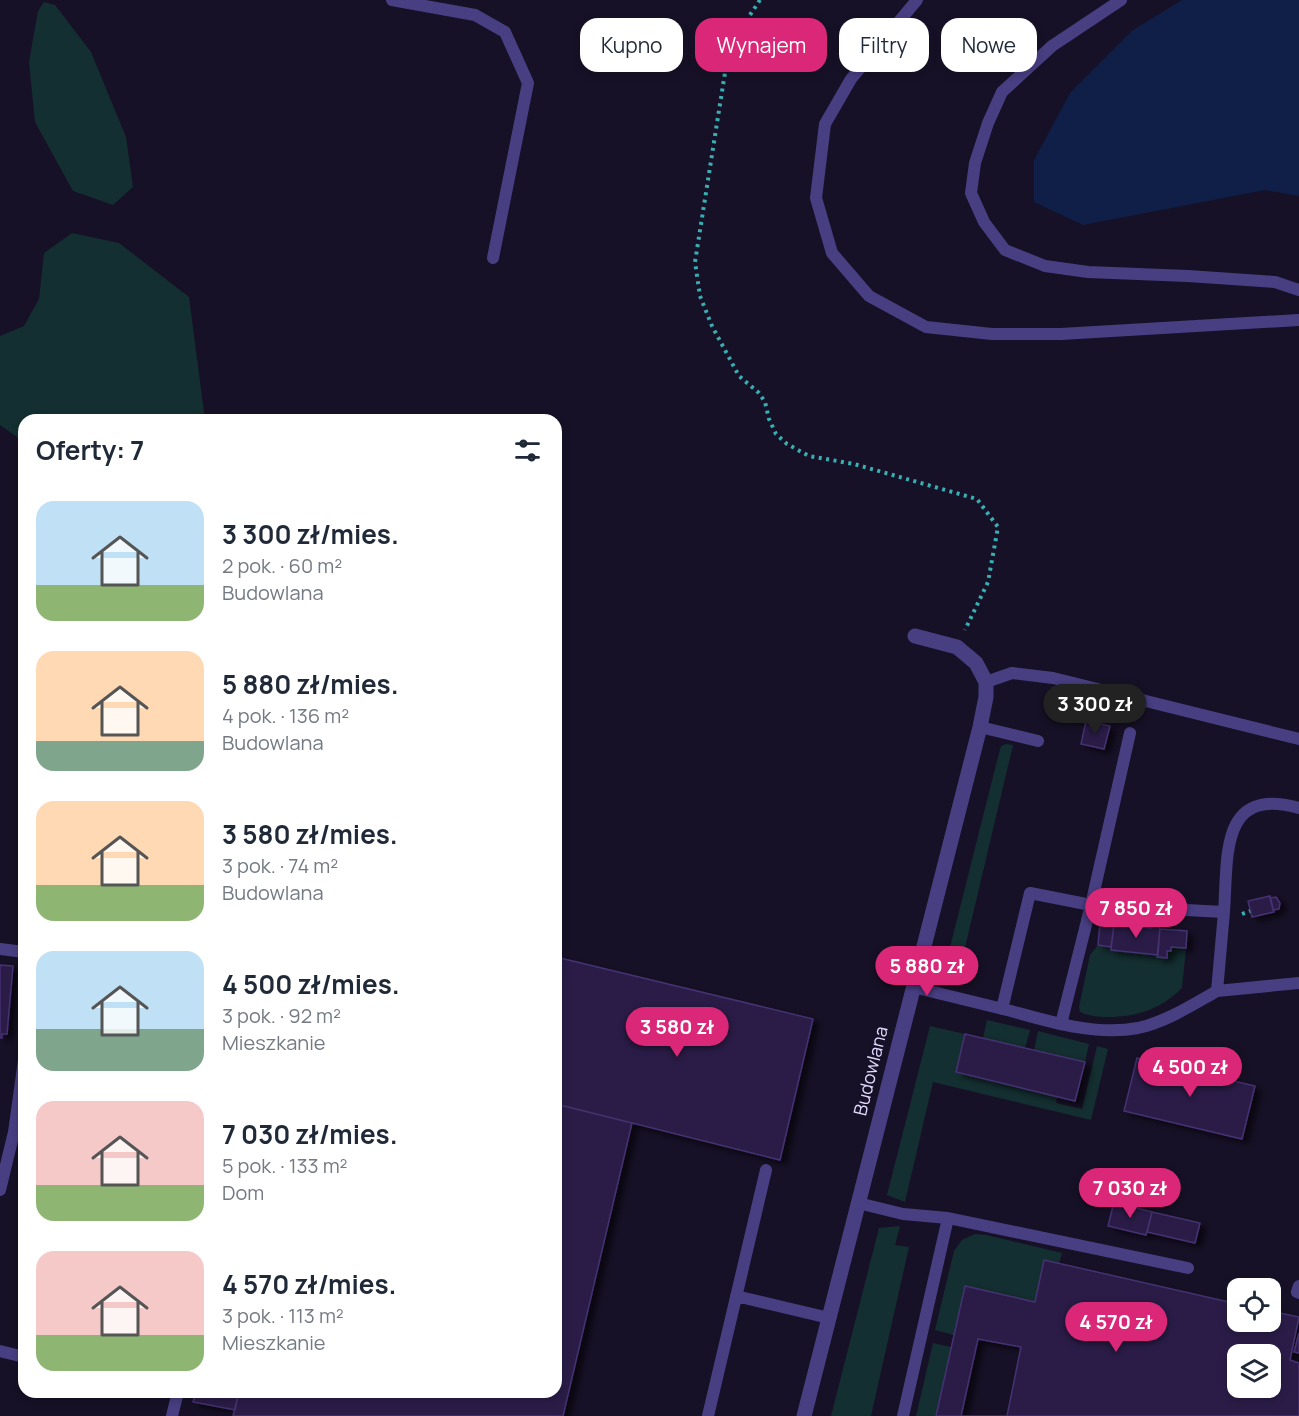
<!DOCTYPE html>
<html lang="pl">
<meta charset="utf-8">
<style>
:root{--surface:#fff;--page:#f6f6f7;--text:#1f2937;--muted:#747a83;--accent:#db2777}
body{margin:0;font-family:Manrope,sans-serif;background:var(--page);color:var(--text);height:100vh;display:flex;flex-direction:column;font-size:22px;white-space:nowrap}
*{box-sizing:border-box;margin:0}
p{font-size:20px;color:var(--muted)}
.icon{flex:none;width:33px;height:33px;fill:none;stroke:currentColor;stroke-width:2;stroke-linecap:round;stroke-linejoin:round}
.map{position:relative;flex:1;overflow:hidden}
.drawer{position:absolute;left:18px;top:414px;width:544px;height:984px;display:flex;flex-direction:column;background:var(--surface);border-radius:18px;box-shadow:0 3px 9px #0003}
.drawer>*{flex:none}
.banner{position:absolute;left:580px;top:18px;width:570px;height:54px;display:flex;gap:12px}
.controls{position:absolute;left:1227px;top:1278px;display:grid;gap:12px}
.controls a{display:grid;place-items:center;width:54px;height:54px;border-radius:12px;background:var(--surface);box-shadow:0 3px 9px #0003;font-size:30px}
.price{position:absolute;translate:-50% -51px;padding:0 14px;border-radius:21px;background:var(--accent);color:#fff;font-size:20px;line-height:39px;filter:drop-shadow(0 2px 3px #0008)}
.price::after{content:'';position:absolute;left:50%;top:36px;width:18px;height:14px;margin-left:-9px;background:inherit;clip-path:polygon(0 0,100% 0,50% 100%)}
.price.selected{background:#222;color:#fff}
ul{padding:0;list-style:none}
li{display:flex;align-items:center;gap:18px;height:150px;padding:0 18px}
li span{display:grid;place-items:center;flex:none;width:168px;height:120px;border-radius:18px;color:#555}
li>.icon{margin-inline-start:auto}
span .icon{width:72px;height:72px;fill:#fffc;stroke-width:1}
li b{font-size:26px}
h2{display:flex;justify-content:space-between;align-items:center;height:72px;padding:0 18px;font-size:26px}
.pill{padding:0 21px;border-radius:18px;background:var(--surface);box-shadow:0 3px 9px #0003;font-size:21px;line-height:54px}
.pill.selected{background:var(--accent);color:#fff}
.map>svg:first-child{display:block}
.green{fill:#142f31}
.water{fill:#0f1f47}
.building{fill:#2a1e47;stroke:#443171;stroke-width:1.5;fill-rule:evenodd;filter:url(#shadow)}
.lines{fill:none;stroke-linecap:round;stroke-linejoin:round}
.path{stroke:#37afb3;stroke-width:4;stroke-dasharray:3 4.5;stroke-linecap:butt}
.service{stroke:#483f83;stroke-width:12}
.minor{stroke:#483f83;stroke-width:15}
.labels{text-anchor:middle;stroke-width:6;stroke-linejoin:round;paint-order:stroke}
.street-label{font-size:18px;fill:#e1d9fd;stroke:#171127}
</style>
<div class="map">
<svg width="1299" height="1416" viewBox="0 0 1299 1416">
<defs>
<filter id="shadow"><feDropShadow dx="6" dy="4" stdDeviation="3" flood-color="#0009"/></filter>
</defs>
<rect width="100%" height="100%" fill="#171127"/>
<path class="green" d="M44,2l11,3 36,47 35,85 7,50 -20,18 -40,-14 -38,-69 -6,-60 9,-51z
M72,233l47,10 70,54 16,123h-181v30l-7,-13 -17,-12v-89l24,-10 15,-27 5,-46z
M1006,744l7,1 -54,228 -9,-8 -3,-6 51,-202 3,-11z
M1098,945l13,2v2l46,6 1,2 8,1 1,-7h4v-4l15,1 -4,40c-21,21 -45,29 -74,29 -9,0 -20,-1 -28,-5l-1,-5 11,-52z
M987,1020l43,10 -5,18 -42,-10z
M930,1026l35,8 -9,38 101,24 -1,7 26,6 15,-63 11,3 -17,71 -158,-38 -28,120 -18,-7z
M1038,1031l51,13 -4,18 -51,-12z
M900,1226l-5,19 14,2 -38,169h-40l48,-188z
M975,1234l11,1 76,18 -3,11 -15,-4 -9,42 -81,33 -19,-5 19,-79 8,-11z
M933,1343l18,4 -15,69h-20z"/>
<path class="water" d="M1182,0h117v196l-34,-6 -182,35 -49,-23v-42l36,-67 63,-63z"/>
<path class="building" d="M1086,721l24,5 -6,23 -23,-5z
M1270,896l4,16 -22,5 -4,-16z
M1276,897l4,6 -1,6 -6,1 -3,-12z
M1100,923l14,1 -3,23 -13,-2z
M1114,924l37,4v-4l9,1 -2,30 -47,-5z
M1160,929l27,2 -1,17 -15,-1v4h-4v7l-10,-1z
M556,957l257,62 -33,141 -224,-56z
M0,965l13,1 -6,68h-5v4h-2z
M965,1034l120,28 -10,39 -119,-29z
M1137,1058l118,28 -13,53 -118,-28z
M556,1104l76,19 -69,293h-330l6,-24h317z
M1114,1202l38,10 -6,23 -38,-9z
M1152,1212l48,11 -5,20 -48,-11z
M1044,1260l194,44v18h32v-11l29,6 -9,43 9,3v53h-363l29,-130 70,16zM1238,1354h32v34h-32z
M1299,1333v20l-5,-1z
M978,1339l43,8 -14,69h-46z
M196,1392h43l-4,18 -42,-8z"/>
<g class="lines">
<path class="path" d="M760,0l-12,18 -21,42 -32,202 5,34 12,30 27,50 20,17 6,9 4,17 7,15 11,10 22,12 45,8 123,35 21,28 -10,55 -23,48
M1242,914l8,-3"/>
<path class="service" d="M392,0l83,15 30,17 23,51 -35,175
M917,0l-66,79 -26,45 -9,74 16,55 37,43 57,31 66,7h69l238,-14
M1121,0l-69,46 -50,46 -14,31 -13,40 -4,30 13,29 21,28 40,16 43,6 100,4 87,6 24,8
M986,682l26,-9 41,5 246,61
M980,727l58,14
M1224,912c4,-54 -5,-127 75,-104
M0,949l24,3
M913,987c33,8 65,16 98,24 40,11 85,25 127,17 28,-6 54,-23 79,-37l7,-79 -133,-7 -30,119
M1217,991l82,-8
M1002,1009l28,-116 61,12 39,-172
M0,1190l14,-58 10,-72
M858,1203l45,11 45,4 240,50
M1299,1286l-2,6 2,1
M736,1296l93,22
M0,1351l24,6
M172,1416l6,-24
M708,1416l58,-246
M903,1416l45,-198"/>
<path class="minor" d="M804,1416l176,-689 6,-30v-15l-10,-19 -19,-16 -42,-11"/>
</g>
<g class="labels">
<g class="street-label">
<text transform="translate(871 1071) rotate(-76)" y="6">Budowlana</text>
</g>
</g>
</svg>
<div class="controls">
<a><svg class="icon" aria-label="locate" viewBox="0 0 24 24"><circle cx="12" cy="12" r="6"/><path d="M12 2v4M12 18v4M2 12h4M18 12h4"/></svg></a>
<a><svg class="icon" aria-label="layers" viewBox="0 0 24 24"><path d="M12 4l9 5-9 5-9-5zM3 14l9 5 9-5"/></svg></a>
</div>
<b class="price selected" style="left:1095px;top:735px">3 300 zł</b>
<b class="price" style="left:1136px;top:939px">7 850 zł</b>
<b class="price" style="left:927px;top:997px">5 880 zł</b>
<b class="price" style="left:677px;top:1058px">3 580 zł</b>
<b class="price" style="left:1190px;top:1098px">4 500 zł</b>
<b class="price" style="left:1130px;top:1219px">7 030 zł</b>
<b class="price" style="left:1116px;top:1353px">4 570 zł</b>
<div class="banner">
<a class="pill">Kupno</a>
<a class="pill selected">Wynajem</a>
<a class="pill">Filtry</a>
<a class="pill">Nowe</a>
</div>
<section class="drawer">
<h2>Oferty: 7<svg class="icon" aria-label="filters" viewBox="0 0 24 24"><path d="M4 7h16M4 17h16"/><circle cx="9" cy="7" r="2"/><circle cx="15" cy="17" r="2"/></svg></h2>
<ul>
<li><span style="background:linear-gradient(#bfe0f5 70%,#8fb573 0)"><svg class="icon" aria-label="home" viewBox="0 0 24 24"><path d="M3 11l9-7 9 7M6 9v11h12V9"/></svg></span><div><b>3 300 zł/mies.</b><p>2 pok. · 60 m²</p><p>Budowlana</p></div></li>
<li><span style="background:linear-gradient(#ffd9b3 75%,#7fa58c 0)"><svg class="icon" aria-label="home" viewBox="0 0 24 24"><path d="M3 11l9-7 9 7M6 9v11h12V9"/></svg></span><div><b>5 880 zł/mies.</b><p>4 pok. · 136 m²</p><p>Budowlana</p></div></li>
<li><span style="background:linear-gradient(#ffd9b3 70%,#8fb573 0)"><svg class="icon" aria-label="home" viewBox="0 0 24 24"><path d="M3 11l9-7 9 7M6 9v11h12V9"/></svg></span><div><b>3 580 zł/mies.</b><p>3 pok. · 74 m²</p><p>Budowlana</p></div></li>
<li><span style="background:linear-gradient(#bfe0f5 65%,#7fa58c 0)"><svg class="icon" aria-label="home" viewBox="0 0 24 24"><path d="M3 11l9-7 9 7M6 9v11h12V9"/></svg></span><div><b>4 500 zł/mies.</b><p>3 pok. · 92 m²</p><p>Mieszkanie</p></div></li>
<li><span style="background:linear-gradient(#f6c9c9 70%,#8fb573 0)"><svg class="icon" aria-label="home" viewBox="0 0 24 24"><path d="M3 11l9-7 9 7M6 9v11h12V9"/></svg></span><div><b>7 030 zł/mies.</b><p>5 pok. · 133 m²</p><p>Dom</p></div></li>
<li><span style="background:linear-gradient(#f6c9c9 70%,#8fb573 0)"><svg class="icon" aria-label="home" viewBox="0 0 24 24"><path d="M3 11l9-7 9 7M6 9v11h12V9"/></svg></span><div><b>4 570 zł/mies.</b><p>3 pok. · 113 m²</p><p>Mieszkanie</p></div></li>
</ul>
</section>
</div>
